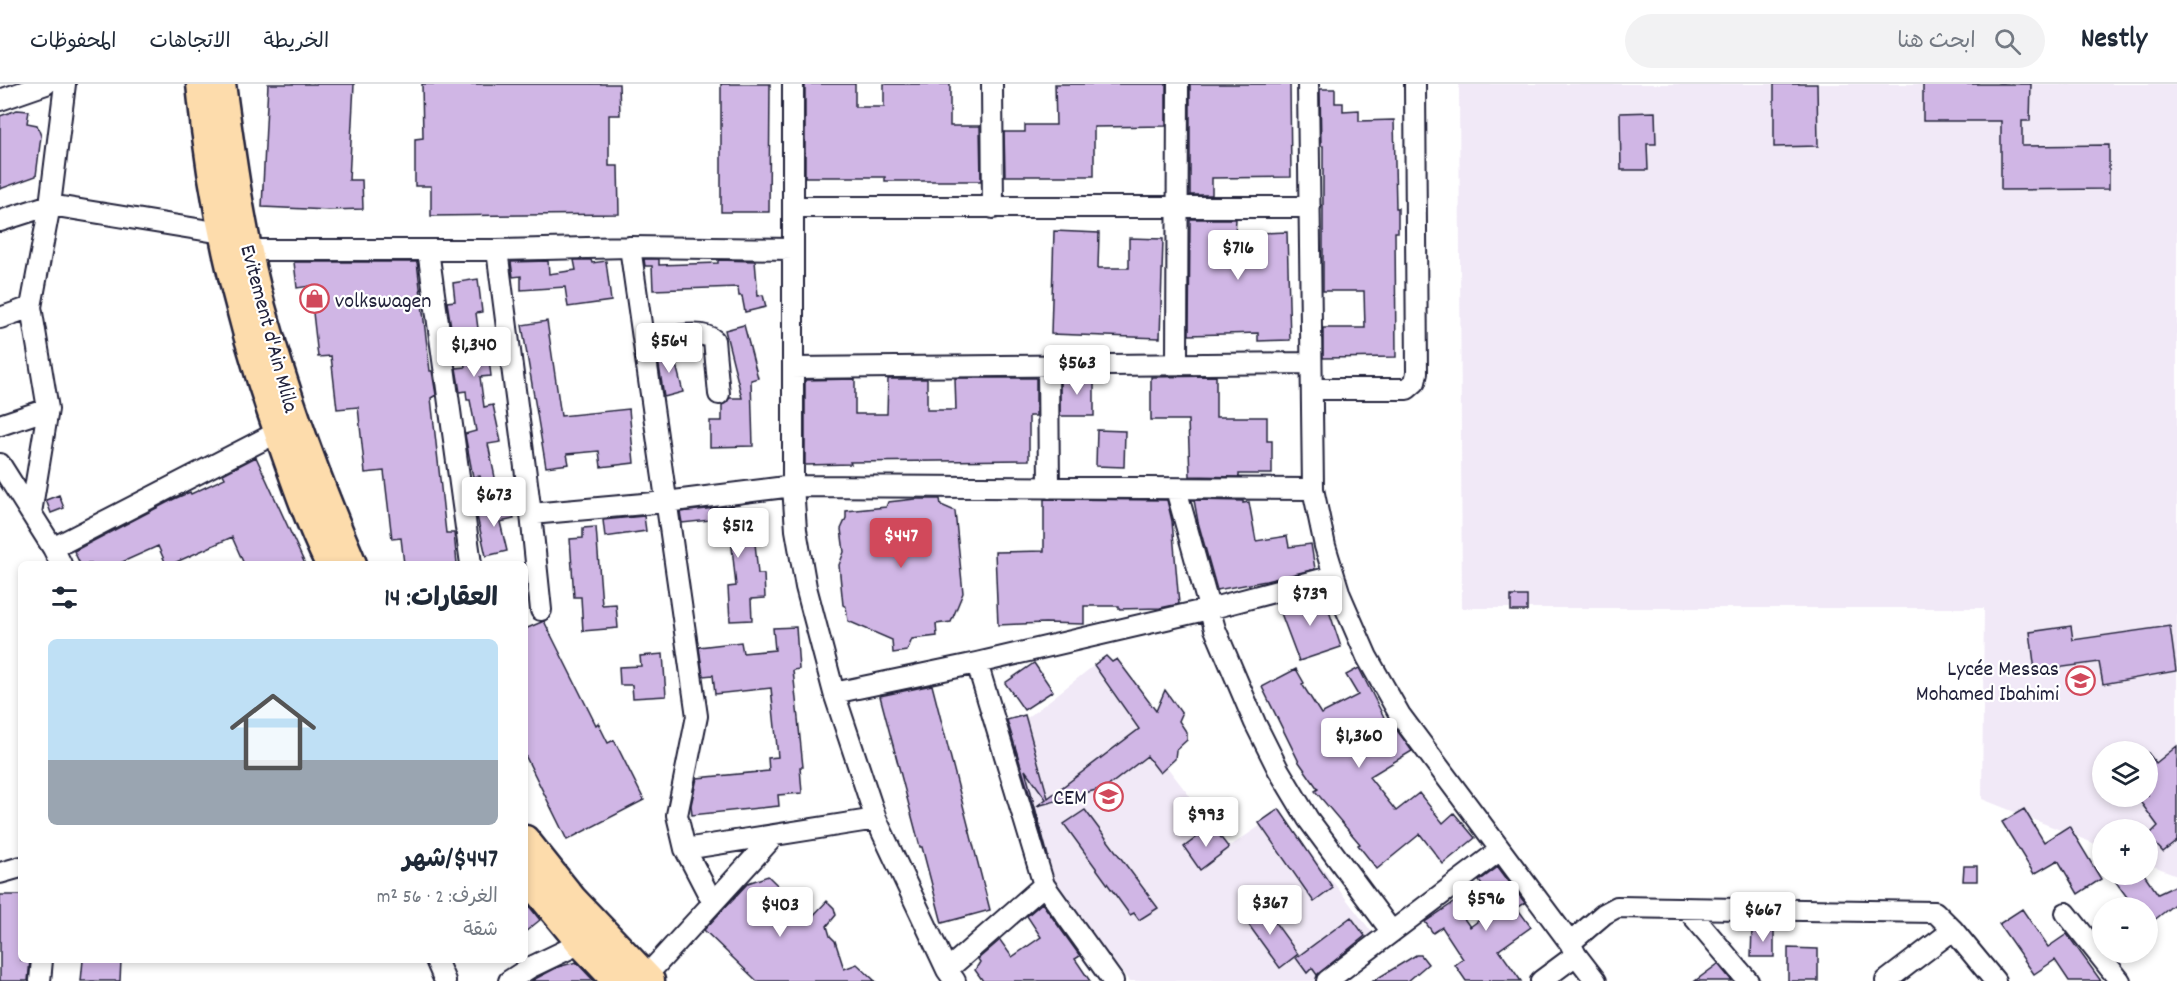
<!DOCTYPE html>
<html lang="ar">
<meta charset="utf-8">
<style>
:root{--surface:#fff;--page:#f2f2f3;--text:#1f2937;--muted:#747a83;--line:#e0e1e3;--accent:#d1495b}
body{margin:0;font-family:Dekko,"Playpen Sans Arabic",sans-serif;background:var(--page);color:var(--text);direction:rtl;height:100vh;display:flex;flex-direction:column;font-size:22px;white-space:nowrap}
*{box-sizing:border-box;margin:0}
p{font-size:20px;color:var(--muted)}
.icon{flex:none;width:33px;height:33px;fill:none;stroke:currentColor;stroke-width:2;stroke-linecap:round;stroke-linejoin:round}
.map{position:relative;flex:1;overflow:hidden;direction:ltr}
.drawer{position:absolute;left:18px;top:477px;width:510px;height:402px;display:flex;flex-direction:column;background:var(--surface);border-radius:9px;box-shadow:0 3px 9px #0003;direction:rtl}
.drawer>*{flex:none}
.tools{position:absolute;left:2092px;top:657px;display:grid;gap:12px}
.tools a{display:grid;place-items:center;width:66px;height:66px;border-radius:50%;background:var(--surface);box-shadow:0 3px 9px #0003;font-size:30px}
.price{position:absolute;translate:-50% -51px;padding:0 14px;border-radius:6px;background:#fff;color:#222;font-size:20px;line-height:39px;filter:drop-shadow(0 2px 3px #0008)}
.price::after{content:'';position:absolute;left:50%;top:36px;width:18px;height:14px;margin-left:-9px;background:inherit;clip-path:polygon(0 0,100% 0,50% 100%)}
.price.current{background:var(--accent);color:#fff}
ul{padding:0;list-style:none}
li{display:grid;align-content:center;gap:12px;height:318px;padding:0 30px}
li+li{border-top:2px solid var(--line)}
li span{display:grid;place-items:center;height:186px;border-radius:9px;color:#555}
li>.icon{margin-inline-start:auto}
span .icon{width:108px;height:108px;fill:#fffc;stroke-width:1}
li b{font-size:26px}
h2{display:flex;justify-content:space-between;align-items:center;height:72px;padding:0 30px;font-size:26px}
header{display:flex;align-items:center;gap:36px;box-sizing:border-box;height:84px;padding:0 30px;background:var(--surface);border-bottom:2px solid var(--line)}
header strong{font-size:28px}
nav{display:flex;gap:33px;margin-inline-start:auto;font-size:21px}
.search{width:420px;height:54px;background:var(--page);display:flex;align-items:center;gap:15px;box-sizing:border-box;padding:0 21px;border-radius:33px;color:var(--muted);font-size:22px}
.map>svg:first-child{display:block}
.built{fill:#f1e9f7;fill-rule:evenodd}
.building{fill:#d0b6e5;stroke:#22223b;stroke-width:1.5}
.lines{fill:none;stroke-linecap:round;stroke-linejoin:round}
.minor-casing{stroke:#22223b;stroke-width:24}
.highway-casing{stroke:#22223b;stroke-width:33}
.minor{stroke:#fff;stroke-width:20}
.highway{stroke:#fddcac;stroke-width:28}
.labels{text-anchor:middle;stroke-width:4.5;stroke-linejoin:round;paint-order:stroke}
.poi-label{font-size:22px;fill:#22223b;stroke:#fff;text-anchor:end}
.street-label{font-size:22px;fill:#22223b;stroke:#fff}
</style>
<header>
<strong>Nestly</strong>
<div class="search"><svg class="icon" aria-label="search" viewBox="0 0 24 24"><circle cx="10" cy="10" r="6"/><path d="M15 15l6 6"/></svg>ابحث هنا</div>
<nav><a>الخريطة</a><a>الاتجاهات</a><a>المحفوظات</a></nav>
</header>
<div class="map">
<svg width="2177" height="897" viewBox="0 0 2177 897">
<rect width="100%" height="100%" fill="#fff"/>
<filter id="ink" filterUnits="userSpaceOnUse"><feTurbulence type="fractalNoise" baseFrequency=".0167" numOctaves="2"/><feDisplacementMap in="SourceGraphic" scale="12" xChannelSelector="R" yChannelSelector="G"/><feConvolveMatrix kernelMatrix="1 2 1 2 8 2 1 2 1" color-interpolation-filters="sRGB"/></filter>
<g filter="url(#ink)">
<path class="built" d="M1459,0h718v791l-29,-11v-34h-45v17l-121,-48 2,-191h-522zM2103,668h45v44h-45z
M1106,572l6,6 5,-3 41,54 24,1 -3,9 8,10v7l-5,5 -6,1 -9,21 62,80 53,-36 11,19 81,105 -58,46h-187l-73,-94 -48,-154z"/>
<path class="building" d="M268,0h86l-5,96h13l1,29 -34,1 -67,-3z
M422,0h197l1,31h-11v51h9l1,48 -188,2v-30h-16v-47l8,-1z
M721,0h49l-1,128h-48z
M805,0h50v23h29v-23h66v42h30l1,55h-96v-4h-80z
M1055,0h111v42l-72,1v49h-89l-1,-44h21v-7h31z
M1190,0h100l1,93 -79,1v17h-22z
M1774,0h43l1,62 -44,1z
M1923,0h108l-1,37h-8v25l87,-1v44l-108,1v-69h-78z
M1320,5h15v14h8v8l16,-1v11l35,-1 2,88h2v24h-3l1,125 -73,1v-30h42l-1,-37h-41v-145h-2z
M17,26l12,1 -2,12 10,2 4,11 -5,40 -36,13v-73z
M1655,28l1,32h-9l1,26h-27l-1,-57z
M1190,135h46l-1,15 52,-2 3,108 -32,1v-8l-69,2z
M1054,147l45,2 -1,35h31v-30l34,1 -3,99 -109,-4z
M644,175h15v6l59,-2v-3l37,1 3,35 5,-1 3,12 -21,5 -3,-16h-3l-1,-9 -85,3 -1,-24h-7z
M574,176h17l1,3 14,-2 5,40 -43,6 -3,-20 -44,3v-14l-8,1 -2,-15 37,-1 1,13 27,-4z
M294,178h123l13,109h2l4,24 -5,3 15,135h8l3,31h-53l-3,-26 -9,1 -8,-68 -19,2 -7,-66 -21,2 -6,-53 -13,1 -8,-71 -13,2z
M478,195l4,33 -6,1 6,47 7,-1 2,17 -11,1 4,30 9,-2 8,37 -13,2 8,38 -14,2 -2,-8 -7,1 -7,-37 -1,-6 11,-3 -6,-31h-3l-1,-9 -6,1 -4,-24 9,-1 -5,-35 -8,1 -5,-31 8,-1 -2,-18z
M547,237l14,95 68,-7 5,54 -33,4 -2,-16 -32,3 2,10 -23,3 -24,-142z
M744,241l14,53 -7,2 2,66 -43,1v-26h12v-16l8,-7h12l-17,-68z
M672,265l11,43 -19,5 -7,-44z
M1216,292v41h51v24h5v33h-33v3l-49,-1 -2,-56h-37v-43z
M1060,293h34v39h-34z
M955,294h81v38h-7v44l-179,2 1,2 -46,1v-85l50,-1v35h32l1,-35h39v31h29z
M1097,346l28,1 -1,36 -28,-1z
M256,373l49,107h-61l-12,-27 -60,27h-6l-8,-18 -40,18h-38l-6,-13 100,-52 16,-7 1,2 34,-16 -2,-4z
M59,411l5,13 -13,5 -5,-13z
M915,415h25l1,6 14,6 8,82 -12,29 -15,2 1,12 -25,3 -5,12 -14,2 -1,-13 -44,-19 -2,-14 -3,-2 -4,-40 5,-13 -3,-23 5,-11v-7l40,-4 2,-5z
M1044,415l123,1 5,21 7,83 -19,4 -41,1v-3h-35v18l-39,-1 -47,2 -3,-73 49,-1z
M1194,416l49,1v2l6,-1 7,39 31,-5 2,11 22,-3 4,25 -49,12 -49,9 -19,-68z
M510,421l4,14 -14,3 7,29 -21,5 -10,-44 11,-3v-1z
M733,422l1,8 18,-2 6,62h6l1,24 -14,1 1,21 -22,1 -2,-34 8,-1 -7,-68 -47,5 -2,-11z
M644,432l2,15 -41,6 -2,-17z
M596,443l6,78 14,-1 2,24 -35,3 -2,-34h-7l-4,-58 13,-1v-10z
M1323,509l18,54 -42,14 -20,-53z
M1511,512h16v15h-16z
M544,537l52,104 2,-2 10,20 6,-3 30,60 -77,40 -42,-85v-126z
M2071,542l2,14 97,-14 6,45 -73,13 -4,-22 -64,9 -5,-39z
M796,543l3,42 -6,1 10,97h-3l2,26 -24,2 1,11 -87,9 -1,-10 6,-27 72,-7 -1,-13 10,-1 -7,-69 -56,6 -2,-19 -10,1 -4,-29 42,-5 2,11 32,-3 -2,-22z
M663,570l3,42 -33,2 -1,-13h-12l-1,-18 22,-1 -1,-10z
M1106,572l6,6 5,-3 39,52 9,-21 17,24 -3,7 8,12v7l-11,10 -1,9 -15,14 -13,-17 -40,31 -70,19 9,-7 -21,-29 23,86 -41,-136 18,-5 23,83 91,-69 -45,-64z
M1034,579l19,28 -29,19 -19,-27z
M1359,584l27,53 3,-2 23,32 -43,26 27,34 23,-18 24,30 11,-10 21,25 -32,26 -23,-30 -43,35 -19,-24 2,-1 -45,-53 3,-2 -19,-27 -37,-75 34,-18 8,14 -2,1 19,30 37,-19 -12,-20z
M932,601l58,225 -48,13 -20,-76h-2l-40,-151z
M2177,662v95l-14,11 -15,-16 10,-10 -22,-30h12v-43l8,10z
M1279,725l54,79 -19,14 -55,-79z
M2024,725l20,33 25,-16 32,53 -23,15 -20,-34 -24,14 -32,-52z
M1085,726l73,98 -19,12 -5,-7 -4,2 -66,-91z
M1212,742l17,22 -29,22 -16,-23z
M1964,782h13v15h-14z
M1498,783l27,36 -8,5 14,19 -32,23 22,31h-55l-11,-16 8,-6 -21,-32 -9,6 -8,-11 28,-19 17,24 27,-20 -18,-26z
M2110,790h34l14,20 19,-9v17l-29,23v-17h-13z
M768,792l43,42 16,-17 7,7 2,7 -9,11 3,10 5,5 9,28 13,-5 18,17h-118l-53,-51 44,-47z
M0,811h21v65h9l-2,21h-28z
M525,817l15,19 -15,12z
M1042,819l38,53 -5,3 15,22h-107l-8,-11 5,-8 -2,-3 22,-19 12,17 29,-20 -14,-21z
M1261,819l37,51 -18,14 -37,-51z
M2022,825l26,38 19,-13 34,47h-32l-14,-21 -21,14 -35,-50z
M1351,833l14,19 -48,39 -5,-7 -5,5 -11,-15z
M1752,844h22v29h-23z
M1788,864l30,1v32h-30z
M1416,871h5l7,9 -20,17h-35z
M83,876h38l-1,21h-39z
M576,878l18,19h-63l27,-14z
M1718,880l14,17h-37z"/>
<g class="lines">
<defs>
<path id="minor" d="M793,0v402l3,44 10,57 28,106 42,126 71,151 8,11
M992,0l1,124
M1308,0l5,405 12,57 15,49 27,62 33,58 170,228 6,12 20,26
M0,16l46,-16
M793,123h517
M0,137l50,-16 15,-121
M630,163l67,469 -20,99 8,34 28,54
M235,166h262l133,-3 163,2
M428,166l43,314
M497,166l34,264 10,96
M0,234l31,-11
M644,260c18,-4 55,-17 70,-4l5,54
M1177,279l1,-279
M1048,281l1,123
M793,284l518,-5
M1312,305h95l8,-7 2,-9 -2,-289
M0,341l48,-16 -17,-102 19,-102 172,28
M0,380l53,84 225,-116
M1176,405l39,140 40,94 23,46 30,50 84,113
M462,415l66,-9
M31,429l17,-104
M531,430l135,-12 127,-16 520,3
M53,464l8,16
M834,609l143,-30 232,-54 125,-33
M685,765l191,-30
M0,789l21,-6
M1044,801l69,96
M1688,826l60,71
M2066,829l54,68
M1570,859l34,-29 13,-7 318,5 18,18 42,51
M436,876l9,21
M947,886l97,-85 -67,-222
M646,892l129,-141
M40,897l2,-21
M509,897l20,-13 52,-25
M1327,897l173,-131
M1541,897l35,-26
M1886,897l67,-51"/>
<path id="highway" d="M201,0c11,121 39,238 79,352 15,43 30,87 50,128
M221,0c11,81 22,163 45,241 23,82 53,161 86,239
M525,756l47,59 78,82
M525,791l56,68 36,38"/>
</defs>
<use href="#minor" class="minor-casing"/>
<use href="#highway" class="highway-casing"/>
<use href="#minor" class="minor"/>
<use href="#highway" class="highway"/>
</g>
</g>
<defs>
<symbol id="shop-ring" viewBox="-11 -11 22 22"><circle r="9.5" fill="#fff" stroke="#d1495b" stroke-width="1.5"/><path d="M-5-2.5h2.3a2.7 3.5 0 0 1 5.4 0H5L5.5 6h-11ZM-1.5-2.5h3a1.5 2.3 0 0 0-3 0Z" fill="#d1495b"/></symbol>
<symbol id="school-ring" viewBox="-11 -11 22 22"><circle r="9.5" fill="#fff" stroke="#d1495b" stroke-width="1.5"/><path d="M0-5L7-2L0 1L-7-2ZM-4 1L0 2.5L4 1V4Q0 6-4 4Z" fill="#d1495b"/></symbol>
</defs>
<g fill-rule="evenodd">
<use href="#shop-ring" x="298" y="198" width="33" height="33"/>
<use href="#school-ring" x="2064" y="580" width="33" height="33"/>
<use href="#school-ring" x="1092" y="696" width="33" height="33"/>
</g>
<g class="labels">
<g class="poi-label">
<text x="335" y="223" text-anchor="start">volkswagen</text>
<text x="2059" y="591">Lycée Messas<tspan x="2059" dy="25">Mohamed Ibahimi</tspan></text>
<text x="1087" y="720">CEM</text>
</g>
<g class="street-label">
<text transform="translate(271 244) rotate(75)" y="8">Evitement d'Ain Mlila</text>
</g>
</g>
</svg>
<div class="tools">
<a><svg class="icon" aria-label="layers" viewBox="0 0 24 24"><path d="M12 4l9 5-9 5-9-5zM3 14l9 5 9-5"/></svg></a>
<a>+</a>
<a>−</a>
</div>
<b class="price" style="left:1238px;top:197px">$716</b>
<b class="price" style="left:669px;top:290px">$564</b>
<b class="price" style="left:474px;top:294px">$1,340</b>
<b class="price" style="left:1077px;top:312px">$563</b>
<b class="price" style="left:494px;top:444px">$673</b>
<b class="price" style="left:738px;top:475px">$512</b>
<b class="price current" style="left:901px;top:485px">$447</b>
<b class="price" style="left:1310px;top:543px">$739</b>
<b class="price" style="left:1359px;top:685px">$1,360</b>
<b class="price" style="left:1206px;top:764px">$993</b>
<b class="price" style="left:1486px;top:848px">$596</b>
<b class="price" style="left:1270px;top:852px">$367</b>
<b class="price" style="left:780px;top:854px">$403</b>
<b class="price" style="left:1763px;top:859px">$667</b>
<section class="drawer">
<h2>العقارات: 14<svg class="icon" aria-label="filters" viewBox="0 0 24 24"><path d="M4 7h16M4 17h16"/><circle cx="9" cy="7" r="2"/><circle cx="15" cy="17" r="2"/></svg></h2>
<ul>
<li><span style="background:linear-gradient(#bfe0f5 65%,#9aa5b1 0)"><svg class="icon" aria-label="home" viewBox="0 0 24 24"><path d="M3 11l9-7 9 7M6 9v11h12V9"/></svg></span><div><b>$447/شهر</b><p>الغرف: 2 · 56 m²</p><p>شقة</p></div></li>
</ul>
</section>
</div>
